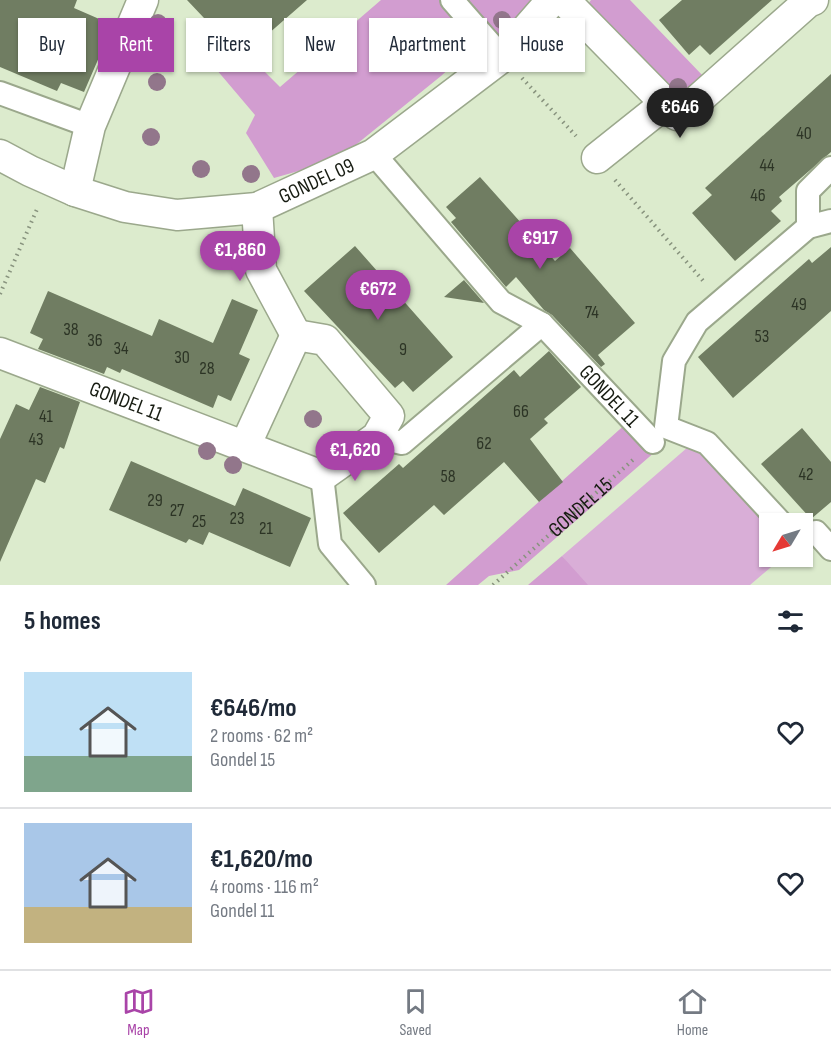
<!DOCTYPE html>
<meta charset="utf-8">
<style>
:root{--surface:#fff;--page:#f6f6f7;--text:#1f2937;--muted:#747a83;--line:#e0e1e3;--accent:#a944a8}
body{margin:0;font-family:"Sofia Sans Condensed",sans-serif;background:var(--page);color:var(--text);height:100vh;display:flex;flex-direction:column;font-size:22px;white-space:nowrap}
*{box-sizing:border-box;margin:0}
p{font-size:20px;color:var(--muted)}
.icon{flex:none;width:33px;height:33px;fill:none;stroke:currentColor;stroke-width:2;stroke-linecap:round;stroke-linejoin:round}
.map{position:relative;height:585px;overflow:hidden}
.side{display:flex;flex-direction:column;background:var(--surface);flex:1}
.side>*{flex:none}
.guide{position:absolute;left:18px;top:18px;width:795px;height:54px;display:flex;gap:12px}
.needle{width:39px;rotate:232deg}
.fabs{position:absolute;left:759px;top:513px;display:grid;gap:12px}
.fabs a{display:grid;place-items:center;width:54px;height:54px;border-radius:0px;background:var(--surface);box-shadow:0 2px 4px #0004;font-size:30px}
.price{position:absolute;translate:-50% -51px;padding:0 14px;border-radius:21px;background:var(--accent);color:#fff;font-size:20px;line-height:39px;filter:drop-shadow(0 2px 3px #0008)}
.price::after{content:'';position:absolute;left:50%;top:36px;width:18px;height:14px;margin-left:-9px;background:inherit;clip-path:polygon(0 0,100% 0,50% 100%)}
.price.on{background:#222;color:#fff}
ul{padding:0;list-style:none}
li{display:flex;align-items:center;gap:18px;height:150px;padding:0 24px}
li+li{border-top:2px solid var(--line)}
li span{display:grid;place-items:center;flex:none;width:168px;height:120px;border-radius:0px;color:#555}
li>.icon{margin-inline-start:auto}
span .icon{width:72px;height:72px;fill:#fffc;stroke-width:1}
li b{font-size:26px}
h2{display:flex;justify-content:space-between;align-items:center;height:72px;padding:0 24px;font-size:26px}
.pill{padding:0 21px;border-radius:0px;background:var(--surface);box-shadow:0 2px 4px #0004;font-size:21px;line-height:54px}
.pill.on{background:var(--accent);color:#fff}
.tab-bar{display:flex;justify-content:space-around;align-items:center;height:84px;border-top:2px solid var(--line);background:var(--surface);font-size:16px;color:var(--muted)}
.tab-bar a{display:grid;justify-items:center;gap:3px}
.tab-bar .on{color:var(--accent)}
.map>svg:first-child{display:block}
.green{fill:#d9aed7}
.forest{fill:#d29dd0}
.building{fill:#707d62}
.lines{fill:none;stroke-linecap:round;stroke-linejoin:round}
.pedestrian-casing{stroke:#9ba88c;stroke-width:26}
.minor-casing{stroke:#9ba88c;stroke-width:33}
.path{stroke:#88937e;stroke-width:4;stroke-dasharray:1.5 4.5;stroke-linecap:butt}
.pedestrian{stroke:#fff;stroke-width:22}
.minor{stroke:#fff;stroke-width:30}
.tree{fill:#92768b}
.labels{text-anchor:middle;stroke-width:6;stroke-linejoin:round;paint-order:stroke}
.number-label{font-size:18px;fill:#2c3425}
.street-label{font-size:21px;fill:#161b11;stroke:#fff}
</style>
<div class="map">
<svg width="831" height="585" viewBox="0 0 831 585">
<rect width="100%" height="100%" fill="#dcebcd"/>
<path class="green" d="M695,441l75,83v32l13,1 -33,28h-186l2,-24 -4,-5z"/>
<path class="forest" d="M381,0h58l36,45 -34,31 -104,84 -63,18 -28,-45 9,-18 -39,-46 26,-20 38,38z
M466,0h70l-36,41z
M591,0h39l74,77 -31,26 -90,-92z
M629,421l27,30 -137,119 -30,6 -11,9h-32z
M562,556l26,29h-60z"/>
<path class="building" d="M0,0h77l-3,8 39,17 -29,67 -23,-9 -4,8 -57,-24z
M187,0h120l-78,68 -36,-40 11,-10z
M682,0h90l-62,55 -10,-10 -11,10 -30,-35z
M831,74v78l-52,45 3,4 -11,10 10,10 -46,40 -43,-48 20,-18 -7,-7z
M480,177l75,84 15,-13 65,75 -37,32 7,9 -4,3 -49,-52 -8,-5 -28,-33 -10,10 -55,-65 5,-4 -10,-11z
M355,246l98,111 -40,35 -10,-11 -8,7 -91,-97z
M831,247v64l-98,87 -35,-41 111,-98 3,4z
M464,280l20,23 -40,-6z
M48,291l104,45 7,-17 54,24 19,-44 26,11 -19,44 11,5 -19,42 -13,-6 -5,13 -91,-39 -2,4 -13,-6 -3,7 -66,-25 5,-10 -13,-6z
M549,351l32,36 -37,32 4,4 -18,16 33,43 -24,20 -35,-40 -60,53 -10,-10 -55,48 -36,-40 56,-49 4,4 111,-98 6,7z
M40,387l40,15 -16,47 -4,-2 -15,36 -9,-4 -36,83v-123l16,-35 13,6z
M802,428l29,34v40l-20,17 -50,-55z
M131,461l104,45 8,-18 68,30 -21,49 -81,-35 -6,13 -14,-6 -3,4 -77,-33z"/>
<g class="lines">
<defs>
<g id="pedestrian">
<path d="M452,0l50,57"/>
<path d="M0,93l90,33"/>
<path id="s2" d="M374,154l127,148 41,22 111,118"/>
<path d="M808,227v-36l23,-23"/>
<path d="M377,437l25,6 140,-119"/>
<path d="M322,476l8,68 34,41"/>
<path d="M782,524l-75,-81 -41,-16 8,-66 23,-39 111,-95 23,-6"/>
<path d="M802,535l14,-3 15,17"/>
</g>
<g id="minor">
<path d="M564,0l113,115 15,-10 116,-103 5,-2"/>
<path id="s3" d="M0,155l30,16 45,20 50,16 52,8 80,-7 117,-54 128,-97 50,-57"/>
<path d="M597,158l69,-55"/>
<path d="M75,191l15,-65 53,-126"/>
<path d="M257,208l4,62 35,65"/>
<path id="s4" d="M0,353l322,123 55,-39 12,-21 -64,-76 -29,-5 -51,111"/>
</g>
</defs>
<use href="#pedestrian" class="pedestrian-casing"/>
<use href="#minor" class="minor-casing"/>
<g class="path">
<path d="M522,78l54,58"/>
<path d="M615,180l90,103"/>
<path d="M0,294l38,-87"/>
<path id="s1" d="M493,585l141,-126"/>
</g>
<use href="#pedestrian" class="pedestrian"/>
<use href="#minor" class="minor"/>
</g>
<g class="tree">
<circle cx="502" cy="20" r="9"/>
<circle cx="158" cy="23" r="9"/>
<circle cx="156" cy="51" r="9"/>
<circle cx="415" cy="60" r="9"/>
<circle cx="157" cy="82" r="9"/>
<circle cx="678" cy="87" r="9"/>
<circle cx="151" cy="137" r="9"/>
<circle cx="201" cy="169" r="9"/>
<circle cx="251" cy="174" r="9"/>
<circle cx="313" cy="419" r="9"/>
<circle cx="207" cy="451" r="9"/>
<circle cx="233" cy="465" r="9"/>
</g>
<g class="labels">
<g class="number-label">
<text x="804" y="139">40</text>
<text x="767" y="171">44</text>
<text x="758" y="201">46</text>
<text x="799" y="310">49</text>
<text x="592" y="318">74</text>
<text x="71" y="335">38</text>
<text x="762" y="342">53</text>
<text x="95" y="346">36</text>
<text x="121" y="354">34</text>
<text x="403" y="355">9</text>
<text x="182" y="363">30</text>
<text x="207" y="374">28</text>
<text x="521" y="417">66</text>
<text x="46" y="422">41</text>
<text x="36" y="445">43</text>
<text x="484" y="449">62</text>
<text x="806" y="480">42</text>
<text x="448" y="482">58</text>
<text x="155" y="506">29</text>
<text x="177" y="516">27</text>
<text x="237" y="524">23</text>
<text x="199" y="527">25</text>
<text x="266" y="534">21</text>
</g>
<g class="street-label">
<text dy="7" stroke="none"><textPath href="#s3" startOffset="334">GONDEL 09</textPath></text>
<text dy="7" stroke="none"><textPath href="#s2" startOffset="340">GONDEL 11</textPath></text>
<text dy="7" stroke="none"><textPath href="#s4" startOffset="135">GONDEL 11</textPath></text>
<text dy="7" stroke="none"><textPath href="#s1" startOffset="117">GONDEL 15</textPath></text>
</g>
</g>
</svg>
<div class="fabs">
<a><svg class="needle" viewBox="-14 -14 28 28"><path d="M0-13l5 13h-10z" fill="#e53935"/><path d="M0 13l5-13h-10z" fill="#747a83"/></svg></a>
</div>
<b class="price on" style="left:680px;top:139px">€646</b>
<b class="price" style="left:540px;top:270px">€917</b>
<b class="price" style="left:240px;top:282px">€1,860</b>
<b class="price" style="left:378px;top:321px">€672</b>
<b class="price" style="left:355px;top:482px">€1,620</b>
<div class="guide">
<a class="pill">Buy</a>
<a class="pill on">Rent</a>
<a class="pill">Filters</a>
<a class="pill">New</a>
<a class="pill">Apartment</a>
<a class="pill">House</a>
</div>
</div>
<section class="side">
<h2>5 homes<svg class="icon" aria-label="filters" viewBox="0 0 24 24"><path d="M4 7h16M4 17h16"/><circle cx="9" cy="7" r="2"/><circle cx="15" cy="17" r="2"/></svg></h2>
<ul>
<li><span style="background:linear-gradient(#bfe0f5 70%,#7fa58c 0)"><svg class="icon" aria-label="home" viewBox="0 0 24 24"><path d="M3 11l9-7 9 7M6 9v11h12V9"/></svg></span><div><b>€646/mo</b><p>2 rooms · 62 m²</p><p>Gondel 15</p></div><svg class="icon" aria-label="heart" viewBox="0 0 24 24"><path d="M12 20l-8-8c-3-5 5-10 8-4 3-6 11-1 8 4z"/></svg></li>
<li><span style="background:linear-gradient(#a9c7e8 70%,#c2b280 0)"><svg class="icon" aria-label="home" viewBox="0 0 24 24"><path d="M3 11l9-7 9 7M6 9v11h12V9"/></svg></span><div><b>€1,620/mo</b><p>4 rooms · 116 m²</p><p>Gondel 11</p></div><svg class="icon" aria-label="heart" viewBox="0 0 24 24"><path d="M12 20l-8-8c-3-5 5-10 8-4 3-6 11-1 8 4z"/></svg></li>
</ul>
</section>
<nav class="tab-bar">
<a class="on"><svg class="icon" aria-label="map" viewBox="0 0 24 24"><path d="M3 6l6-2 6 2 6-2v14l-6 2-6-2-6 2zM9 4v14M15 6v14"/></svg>Map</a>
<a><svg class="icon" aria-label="saved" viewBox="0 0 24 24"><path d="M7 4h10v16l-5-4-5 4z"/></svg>Saved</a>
<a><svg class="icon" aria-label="home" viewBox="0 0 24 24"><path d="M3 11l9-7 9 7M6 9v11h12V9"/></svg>Home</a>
</nav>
